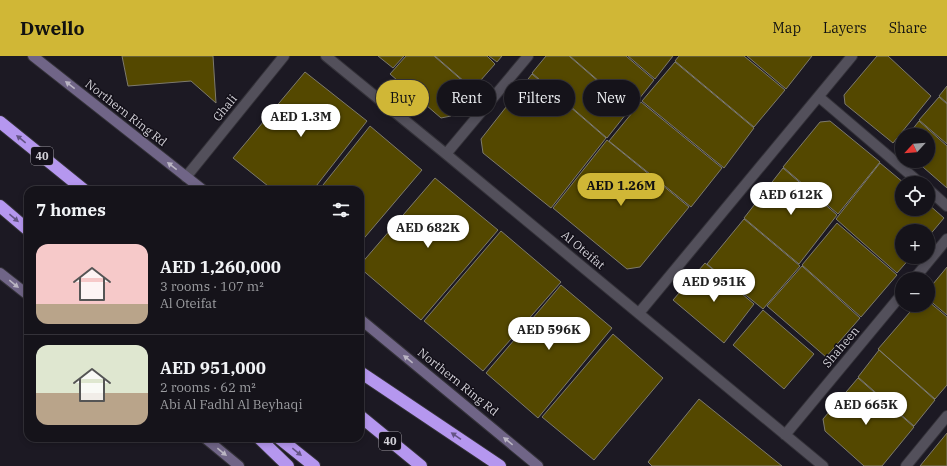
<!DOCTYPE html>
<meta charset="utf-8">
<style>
:root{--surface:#15131a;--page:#1e1c23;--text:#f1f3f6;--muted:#9d9ea2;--line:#343239;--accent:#d0b736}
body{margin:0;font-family:"IBM Plex Serif",serif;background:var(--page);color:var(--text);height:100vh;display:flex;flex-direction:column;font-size:15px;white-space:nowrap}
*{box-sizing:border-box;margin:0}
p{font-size:13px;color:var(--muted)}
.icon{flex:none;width:22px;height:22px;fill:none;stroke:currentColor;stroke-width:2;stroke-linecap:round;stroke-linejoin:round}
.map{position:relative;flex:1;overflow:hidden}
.details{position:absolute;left:24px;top:130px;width:340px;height:256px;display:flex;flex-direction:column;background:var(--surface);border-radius:12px;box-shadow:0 2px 6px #0003,0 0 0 1px var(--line)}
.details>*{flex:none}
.hud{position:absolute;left:376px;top:24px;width:380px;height:36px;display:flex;gap:8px}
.needle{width:26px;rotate:244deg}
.fabs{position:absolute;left:895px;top:72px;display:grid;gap:8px}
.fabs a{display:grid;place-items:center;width:40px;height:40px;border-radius:50%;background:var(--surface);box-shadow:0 2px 6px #0003,0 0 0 1px var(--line);font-size:20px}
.price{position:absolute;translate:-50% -34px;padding:0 9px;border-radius:14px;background:#fff;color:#222;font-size:13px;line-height:26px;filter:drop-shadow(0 1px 2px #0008)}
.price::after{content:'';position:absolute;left:50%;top:24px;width:12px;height:9px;margin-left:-6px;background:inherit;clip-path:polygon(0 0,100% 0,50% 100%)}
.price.active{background:var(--accent);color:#111}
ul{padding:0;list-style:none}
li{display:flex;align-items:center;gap:12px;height:100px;padding:0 12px}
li+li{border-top:1px solid var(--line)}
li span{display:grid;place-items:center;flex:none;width:112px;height:80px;border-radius:12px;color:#555}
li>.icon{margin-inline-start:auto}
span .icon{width:48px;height:48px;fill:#fffc;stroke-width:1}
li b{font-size:17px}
h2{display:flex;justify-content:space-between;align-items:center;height:48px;padding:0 12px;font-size:17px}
.chip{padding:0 14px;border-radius:18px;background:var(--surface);box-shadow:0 2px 6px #0003,0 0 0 1px var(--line);font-size:14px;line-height:36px}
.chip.active{background:var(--accent);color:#111}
header{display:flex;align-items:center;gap:24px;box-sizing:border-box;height:56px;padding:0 20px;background:var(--accent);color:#111}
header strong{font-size:19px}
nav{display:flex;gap:22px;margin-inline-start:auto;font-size:14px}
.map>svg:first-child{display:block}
.building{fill:#544800;stroke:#7d7a6d}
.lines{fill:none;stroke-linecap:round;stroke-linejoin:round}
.street-casing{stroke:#343239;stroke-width:12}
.secondary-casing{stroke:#343239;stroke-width:12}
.highway-casing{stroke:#343239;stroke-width:14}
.street{stroke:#53505b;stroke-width:10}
.secondary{stroke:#706587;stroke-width:10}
.highway{stroke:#b597ef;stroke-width:12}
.oneway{fill:#bab5c3}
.oneway2{fill:#645484}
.labels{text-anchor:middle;stroke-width:3;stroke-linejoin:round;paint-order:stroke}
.shield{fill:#131019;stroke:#99969e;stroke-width:1}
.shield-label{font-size:11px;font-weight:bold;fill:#d2d0d7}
.street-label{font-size:12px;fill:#d2d0d7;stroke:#131019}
</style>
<header>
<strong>Dwello</strong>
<nav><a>Map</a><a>Layers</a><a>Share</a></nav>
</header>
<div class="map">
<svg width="947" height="410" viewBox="0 0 947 410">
<rect width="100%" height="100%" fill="#1c1923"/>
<path class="building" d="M122,0h91l3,47 -25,-22 -63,5z
M378,0h26l-11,12z
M406,0h28l39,34 -22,26 -10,2 -51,-44z
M435,0h52l8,8 -22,25z
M489,0h13l-5,6z
M546,0h23l61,53 -23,29 -75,-65z
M570,0h56l28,24 -23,29z
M628,0h45l-18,23z
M679,0h65l41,34 -31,37 -79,-66z
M747,0h65l-26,33z
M877,0h11l43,40 -38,47 -48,-39 -1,-9z
M675,6l79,66 -30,40 -82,-67z
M305,16l62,49 -54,69h-40l-40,-32z
M532,18l74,64 -55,70 -68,-55 -2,-14z
M947,30v17l-8,-7z
M939,41l8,7v40l-28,-24z
M641,46l81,66 -31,39 -82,-66z
M830,65l50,41 -42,52 -55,-47 37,-45z
M919,65l28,25v42l-31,-27h12v-26h-20z
M370,70l52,44 -62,73v-53h-41z
M607,84l82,67 -49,60 -13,2 -74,-61z
M880,107l24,20h-2v26h26v-5l16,14 -16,19v-6h-26v26h9l-14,16 -61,-54z
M783,112l54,47 -38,49 -55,-46z
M435,122l63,52 -77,90 -61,-52v-3z
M744,163l56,47 -37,43 -56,-45z
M837,167l60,52 -36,42 -59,-52z
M501,175l60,51 -78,89 -59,-50z
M705,207l49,41 -30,39 -51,-43z
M802,210l58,52 -34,39 -59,-51z
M947,211v48l-19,-16v-9z
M561,229l51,43 -74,90 -52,-45z
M928,245l19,16v68l-12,14 -57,-50 38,-44h12z
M763,254l51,44 -30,35 -51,-44z
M613,278l50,44 -69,82 -52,-43z
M879,294l56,50 -21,26 -56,-49z
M858,322l56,49 -32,39h-18l-39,-35 -2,-12z
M699,343l83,67h-130l-4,-4z
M947,377v33h-27z"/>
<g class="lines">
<defs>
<path id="street" d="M326,0l120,98 377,312
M819,41l101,86
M446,98l82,-98
M186,121l98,-121
M928,133l19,17
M914,223l33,-40
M639,257l213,-257
M785,379l117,-141
M906,410l41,-50"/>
<path id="secondary" d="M33,0l170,134
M0,217l28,22
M360,263l178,147
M205,382l34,28"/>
<path id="highway" d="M0,66l84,68
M0,150l28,24
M360,316l140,94
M360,360l61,50
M259,382l29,28
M279,382l35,28"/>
</defs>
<use href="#street" class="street-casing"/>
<use href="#secondary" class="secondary-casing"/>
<use href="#highway" class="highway-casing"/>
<use href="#street" class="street"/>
<use href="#secondary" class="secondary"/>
<use href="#highway" class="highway"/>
</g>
<defs><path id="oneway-solid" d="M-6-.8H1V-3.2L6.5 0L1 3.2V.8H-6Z"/></defs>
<g class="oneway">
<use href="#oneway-solid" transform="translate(70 29) rotate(-142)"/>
<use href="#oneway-solid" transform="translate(172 110) rotate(-142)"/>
<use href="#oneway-solid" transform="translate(14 228) rotate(39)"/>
<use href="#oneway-solid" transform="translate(408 303) rotate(-141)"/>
<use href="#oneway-solid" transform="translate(508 385) rotate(-141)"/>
<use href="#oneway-solid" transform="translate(222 396) rotate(39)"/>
</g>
<g class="oneway2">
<use href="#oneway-solid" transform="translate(21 83) rotate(-141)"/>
<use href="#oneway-solid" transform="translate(14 162) rotate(40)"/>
<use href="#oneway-solid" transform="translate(456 380) rotate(-146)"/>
<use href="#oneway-solid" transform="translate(297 396) rotate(39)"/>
</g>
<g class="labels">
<g class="shield">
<rect x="31" y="91" width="22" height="18" rx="3"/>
<rect x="379" y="376" width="22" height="18" rx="3"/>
</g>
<g class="shield-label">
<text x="42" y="104">40</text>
<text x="390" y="389">40</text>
</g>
<g class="street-label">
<text transform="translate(225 52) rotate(-51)" y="4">Ghali</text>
<text transform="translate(126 57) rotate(38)" y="4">Northern Ring Rd</text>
<text transform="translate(583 194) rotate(40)" y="4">Al Oteifat</text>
<text transform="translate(841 291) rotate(-50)" y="4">Shaheen</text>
<text transform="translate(458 326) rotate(39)" y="4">Northern Ring Rd</text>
</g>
</g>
</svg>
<div class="fabs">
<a><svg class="needle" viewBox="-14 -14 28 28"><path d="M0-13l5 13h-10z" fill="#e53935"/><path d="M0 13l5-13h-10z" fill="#9d9ea2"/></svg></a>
<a><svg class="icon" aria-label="locate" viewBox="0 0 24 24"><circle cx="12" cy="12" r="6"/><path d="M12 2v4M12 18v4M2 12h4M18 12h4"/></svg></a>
<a>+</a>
<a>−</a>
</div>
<b class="price" style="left:301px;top:82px">AED 1.3M</b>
<b class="price active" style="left:621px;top:151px">AED 1.26M</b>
<b class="price" style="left:791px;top:160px">AED 612K</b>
<b class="price" style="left:428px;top:193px">AED 682K</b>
<b class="price" style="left:714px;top:247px">AED 951K</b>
<b class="price" style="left:549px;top:295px">AED 596K</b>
<b class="price" style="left:866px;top:370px">AED 665K</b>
<div class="hud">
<a class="chip active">Buy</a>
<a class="chip">Rent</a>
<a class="chip">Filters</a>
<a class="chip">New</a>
</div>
<section class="details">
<h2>7 homes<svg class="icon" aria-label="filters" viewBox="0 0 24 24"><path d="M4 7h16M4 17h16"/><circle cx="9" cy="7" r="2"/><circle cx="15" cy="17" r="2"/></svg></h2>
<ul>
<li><span style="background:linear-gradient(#f6c9c9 75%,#b9a48a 0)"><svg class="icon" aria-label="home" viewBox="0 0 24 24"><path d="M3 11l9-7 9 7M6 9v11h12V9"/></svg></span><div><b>AED 1,260,000</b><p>3 rooms · 107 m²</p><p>Al Oteifat</p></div></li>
<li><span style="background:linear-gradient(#dfe7d0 60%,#b9a48a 0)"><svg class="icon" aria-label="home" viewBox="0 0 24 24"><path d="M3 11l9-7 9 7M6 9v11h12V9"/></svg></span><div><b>AED 951,000</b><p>2 rooms · 62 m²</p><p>Abi Al Fadhl Al Beyhaqi</p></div></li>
</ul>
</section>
</div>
